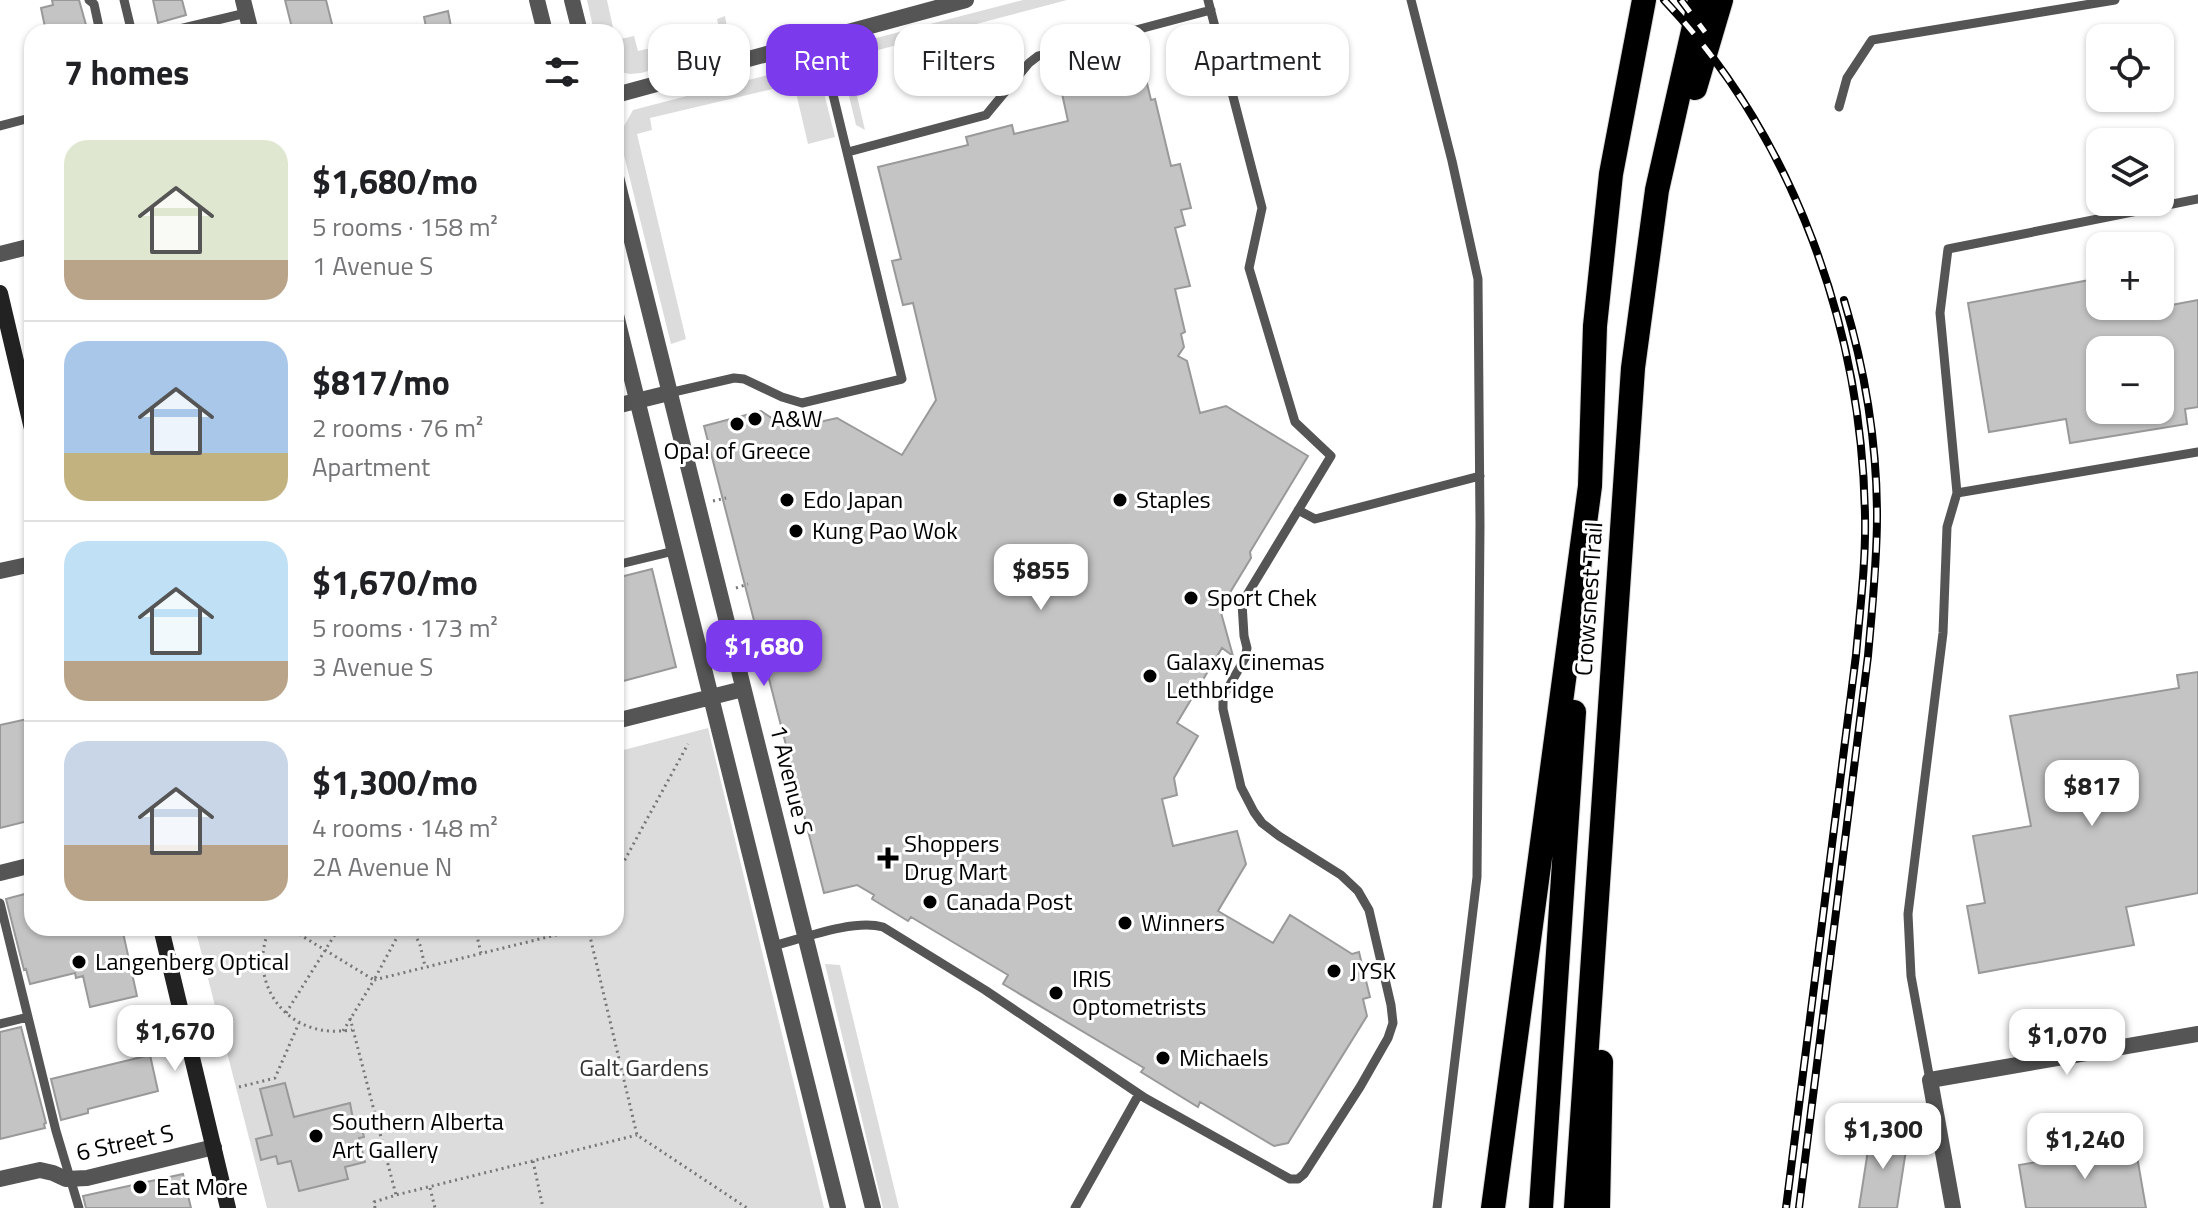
<!DOCTYPE html>
<meta charset="utf-8">
<style>
:root{--surface:#fff;--page:#f2f2f2;--text:#202124;--muted:#757577;--line:#e0e0e0;--accent:#7c3aed}
body{margin:0;font-family:"Titillium Web",sans-serif;background:var(--page);color:var(--text);height:100vh;display:flex;flex-direction:column;font-size:30px;white-space:nowrap}
*{box-sizing:border-box;margin:0}
p{font-size:26px;color:var(--muted)}
.icon{flex:none;width:44px;height:44px;fill:none;stroke:currentColor;stroke-width:2;stroke-linecap:round;stroke-linejoin:round}
.map{position:relative;flex:1;overflow:hidden}
.sheet{position:absolute;left:24px;top:24px;width:600px;height:912px;display:flex;flex-direction:column;background:var(--surface);border-radius:24px;box-shadow:0 2px 6px #0004}
.sheet>*{flex:none}
.hud{position:absolute;left:648px;top:24px;width:760px;height:72px;display:flex;gap:16px}
.controls{position:absolute;left:2086px;top:24px;display:grid;gap:16px}
.controls a{display:grid;place-items:center;width:88px;height:88px;border-radius:16px;background:var(--surface);box-shadow:0 2px 6px #0004;font-size:40px}
.price{position:absolute;translate:-50% -68px;padding:0 18px;border-radius:16px;background:#fff;color:#222;font-size:26px;line-height:52px;filter:drop-shadow(0 2px 4px #0008)}
.price::after{content:'';position:absolute;left:50%;top:48px;width:24px;height:18px;margin-left:-12px;background:inherit;clip-path:polygon(0 0,100% 0,50% 100%)}
.price.active{background:var(--accent);color:#fff}
ul{padding:0;list-style:none}
li{display:flex;align-items:center;gap:24px;height:200px;padding:0 40px}
li+li{border-top:2px solid var(--line)}
li span{display:grid;place-items:center;flex:none;width:224px;height:160px;border-radius:24px;color:#555}
li>.icon{margin-inline-start:auto}
span .icon{width:96px;height:96px;fill:#fffc;stroke-width:1}
li b{font-size:34px}
h2{display:flex;justify-content:space-between;align-items:center;height:96px;padding:0 40px;font-size:34px}
.chip{padding:0 28px;border-radius:24px;background:var(--surface);box-shadow:0 2px 6px #0004;font-size:28px;line-height:72px}
.chip.active{background:var(--accent);color:#fff}
.map>svg:first-child{display:block}
.green{fill:#dcdcdc}
.building{fill:#c4c4c4;stroke:#999;stroke-width:2;fill-rule:evenodd}
.lines{fill:none;stroke-linecap:round;stroke-linejoin:round}
.motorway-casing{stroke:#dbdbdb;stroke-width:26}
.path{stroke:#777;stroke-width:3;stroke-dasharray:2 4;stroke-linecap:butt}
.service{stroke:#555;stroke-width:9}
.minor{stroke:#555;stroke-width:16}
.tertiary{stroke:#555;stroke-width:16}
.secondary{stroke:#222;stroke-width:16}
.motorway{stroke:#000;stroke-width:24}
.rail-casing{stroke:#000;stroke-width:8}
.rail{stroke:#fff;stroke-width:5;stroke-dasharray:15;stroke-linecap:butt}
.poi-dot{fill:#000;stroke:#fff;stroke-width:3}
.labels{text-anchor:middle;stroke-width:6;stroke-linejoin:round;paint-order:stroke}
.poi-label{font-size:24px;fill:#000;stroke:#fff;text-anchor:start}
.street-label{font-size:24px;fill:#000;stroke:#fff}
.park-label{font-size:24px;fill:#333;stroke:#fff}
</style>
<div class="map">
<svg width="2198" height="1208" viewBox="0 0 2198 1208">
<rect width="100%" height="100%" fill="#fff"/>
<path class="green" d="M587,0h20l7,32h-20z
M1023,0h44l-219,58 17,72 -9,-5 -15,-62c1,-9 4,-14 12,-19z
M725,16l6,32 -90,25 -11,1 -14,-3v-31l18,-4 4,15 82,-19 -3,-13z
M803,62l16,11 16,64 -27,7 -14,-60 -144,34 2,12 -15,4 49,205 -15,5 -52,-209 14,-25 143,-37 12,-10z
M708,728l116,480h-557l-72,-280h421v-176z
M825,964l15,1 59,243h-16z"/>
<path class="building" d="M52,0h27l9,32h-42l-5,-24 12,-3z
M153,0h29l4,15 -28,8z
M285,0h41l8,32h-41z
M448,11l4,21h-25l-3,-15z
M1138,46l13,54 4,-1 16,67 9,-2 11,44 -10,2 4,15 -10,3 15,58 -15,3 10,43 -4,2 3,13 -6,9 9,5 13,52 26,-7 82,50 -58,96 1,6 -31,51 13,47 -11,-8 -45,75 21,13 -24,42 3,17 -15,4 11,47 64,-15 9,33 -28,47 55,32 17,-28 62,39 7,-2 11,45 -7,2 4,17 -79,127 -14,3 -74,-44 -2,5 -57,-35 3,-4 -141,-84 5,-9 -97,-58 -3,4 -36,-22 2,-4 -17,-10 -33,8 -120,-467 57,-15 27,18 49,-11 65,37 34,-55 -23,-97 -10,2 -11,-44 9,-2 -23,-92 90,-22 -2,-8 46,-12 2,9 54,-13 -12,-55z
M2100,278v28h66l32,-6v107l-13,2 2,15 -117,19 -4,-24 -77,13 -21,-129zM2100,350h60v60h-60z
M652,569l24,98 -60,16v-105z
M2198,672v221l-72,14 8,38 -155,28 -12,-67 18,-3 -12,-67 58,-10 -21,-110 169,-28 -2,-13z
M32,718v102l-32,8v-103z
M32,892v36h90l15,68 -47,11 -7,-31 -7,2 -1,-5 -45,11 -4,-15 -2,1 -18,-71z
M21,1027l25,96 -2,1 1,4 -45,11v-107z
M150,1055l8,36 -70,18v4l-27,7 -10,-41z
M285,1083l9,34 56,-14 3,16 6,-1 5,19 -5,1 6,24 -20,5 3,12 -49,12 -8,-30 -13,3 -2,-8 -15,4 -5,-21 16,-4 -12,-46z
M1871,1131l37,6 -11,71h-38z
M2135,1145l11,63h-120l-7,-43z
M183,1174l8,34h-105l-3,-12z"/>
<g class="lines">
<defs>
<path id="motorway" d="M1695,88l26,-88
M1493,1208l97,-722 5,-160 16,-152 33,-174
M1541,1208l33,-496
M1576,1208l57,-840 24,-178 43,-190
M1598,1208l3,-146"/>
</defs>
<use href="#motorway" class="motorway-casing"/>
<path class="path" d="M713,501l13,-3
M736,588l12,-4
M789,809l15,-4
M616,876l72,-132
M270,928c-20,43 3,93 51,102 10,2 22,1 31,0
M289,928l85,52 28,-52
M412,928l8,17 5,21
M475,928l6,25
M588,928l49,207 110,73
M286,1013l53,-85
M350,1018l46,177
M343,1031l31,-51 210,-52
M239,1087l36,-9 24,-55
M533,1161l10,47
M430,1188l5,20
M375,1208l-1,-6 22,-7 241,-60"/>
<path class="service" d="M89,0l5,4 6,28
M124,0l7,29 8,3
M1411,0l41,161 26,118 2,246 -3,352 -40,331
M167,32l79,-19
M1839,107l8,-29 25,-38 243,-40
M0,126l30,-8
M848,152l138,-37 43,-52 9,-7 173,-46
M669,393l65,-15 10,1 38,18 20,6 100,-24 -82,-338
M1957,493l241,-41
M1298,510l17,9 165,-43
M616,565l58,-14
M0,903l56,228 23,77
M773,946c31,-8 80,-27 110,-19l102,63 160,108 145,81h8l6,-5 56,-87 28,-49 5,-15 -2,-18 -22,-95 -11,-19 -17,-16 -62,-39 -17,-13 -8,-11 -13,-25 -18,-78v-12l22,-39 2,-10 -3,-12 -2,-33 89,-147 -36,-34 -46,-154 13,-60 -54,-208
M0,1024l28,-7
M1930,1080l-19,-104 -3,-62 35,-281 4,-106 10,-34 -17,-180 8,-64 250,-50
M1075,1208l64,-114"/>
<path class="minor" d="M243,0l8,32
M616,95l350,-95
M0,254l32,-8
M616,406l53,-13
M0,571l32,-7
M0,1179l40,-9 13,3 13,6 21,-1 127,-31
M1953,1208l-23,-128 268,-46"/>
<path class="tertiary" d="M537,0l8,32
M572,0l8,32
M616,177l257,1031
M616,315l222,893
M616,721l127,-32
M0,873l32,-8"/>
<path class="secondary" d="M0,293l32,136
M161,928l67,280"/>
<use href="#motorway" class="motorway"/>
<defs>
<path id="rail" d="M1664,0c130,137 198,329 201,516 1,46 -5,93 -9,139l-70,553
M1681,0l24,32
M1799,1208l69,-552c4,-46 9,-93 9,-140 0,-73 -12,-146 -33,-216"/>
</defs>
<use href="#rail" class="rail-casing"/>
<use href="#rail" class="rail"/>
</g>
<g class="poi-dot">
<circle cx="755" cy="419" r="8"/>
<circle cx="737" cy="424" r="8"/>
<circle cx="787" cy="500" r="8"/>
<circle cx="1120" cy="500" r="8"/>
<circle cx="796" cy="531" r="8"/>
<circle cx="1191" cy="598" r="8"/>
<circle cx="1150" cy="676" r="8"/>
<path d="M884 846h8v8h8v8h-8v8h-8v-8h-8v-8h8z"/>
<circle cx="930" cy="902" r="8"/>
<circle cx="1125" cy="923" r="8"/>
<circle cx="79" cy="962" r="8"/>
<circle cx="1334" cy="971" r="8"/>
<circle cx="1056" cy="993" r="8"/>
<circle cx="1163" cy="1058" r="8"/>
<circle cx="316" cy="1136" r="8"/>
<circle cx="140" cy="1187" r="8"/>
</g>
<g class="labels">
<g class="poi-label">
<text x="771" y="427">A&amp;W</text>
<text x="737" y="459" text-anchor="middle">Opa! of Greece</text>
<text x="803" y="508">Edo Japan</text>
<text x="1136" y="508">Staples</text>
<text x="812" y="539">Kung Pao Wok</text>
<text x="1207" y="606">Sport Chek</text>
<text x="1166" y="670">Galaxy Cinemas<tspan x="1166" dy="28">Lethbridge</tspan></text>
<text x="904" y="852">Shoppers<tspan x="904" dy="28">Drug Mart</tspan></text>
<text x="946" y="910">Canada Post</text>
<text x="1141" y="931">Winners</text>
<text x="95" y="970">Langenberg Optical</text>
<text x="1350" y="979">JYSK</text>
<text x="1072" y="987">IRIS<tspan x="1072" dy="28">Optometrists</tspan></text>
<text x="1179" y="1066">Michaels</text>
<text x="332" y="1130">Southern Alberta<tspan x="332" dy="28">Art Gallery</tspan></text>
<text x="156" y="1195">Eat More</text>
</g>
<g class="street-label">
<text transform="translate(1589 599) rotate(-86)" y="8">Crowsnest Trail</text>
<text transform="translate(791 780) rotate(76)" y="8">1 Avenue S</text>
<text transform="translate(125 1143) rotate(-12)" y="8">6 Street S</text>
</g>
<g class="park-label">
<text x="644" y="1076">Galt Gardens</text>
</g>
</g>
</svg>
<div class="controls">
<a><svg class="icon" aria-label="locate" viewBox="0 0 24 24"><circle cx="12" cy="12" r="6"/><path d="M12 2v4M12 18v4M2 12h4M18 12h4"/></svg></a>
<a><svg class="icon" aria-label="layers" viewBox="0 0 24 24"><path d="M12 4l9 5-9 5-9-5zM3 14l9 5 9-5"/></svg></a>
<a>+</a>
<a>−</a>
</div>
<b class="price" style="left:1041px;top:612px">$855</b>
<b class="price active" style="left:764px;top:688px">$1,680</b>
<b class="price" style="left:2092px;top:828px">$817</b>
<b class="price" style="left:175px;top:1073px">$1,670</b>
<b class="price" style="left:2067px;top:1077px">$1,070</b>
<b class="price" style="left:1883px;top:1171px">$1,300</b>
<b class="price" style="left:2085px;top:1181px">$1,240</b>
<div class="hud">
<a class="chip">Buy</a>
<a class="chip active">Rent</a>
<a class="chip">Filters</a>
<a class="chip">New</a>
<a class="chip">Apartment</a>
</div>
<section class="sheet">
<h2>7 homes<svg class="icon" aria-label="filters" viewBox="0 0 24 24"><path d="M4 7h16M4 17h16"/><circle cx="9" cy="7" r="2"/><circle cx="15" cy="17" r="2"/></svg></h2>
<ul>
<li><span style="background:linear-gradient(#dfe7d0 75%,#b9a48a 0)"><svg class="icon" aria-label="home" viewBox="0 0 24 24"><path d="M3 11l9-7 9 7M6 9v11h12V9"/></svg></span><div><b>$1,680/mo</b><p>5 rooms · 158 m²</p><p>1 Avenue S</p></div></li>
<li><span style="background:linear-gradient(#a9c7e8 70%,#c2b280 0)"><svg class="icon" aria-label="home" viewBox="0 0 24 24"><path d="M3 11l9-7 9 7M6 9v11h12V9"/></svg></span><div><b>$817/mo</b><p>2 rooms · 76 m²</p><p>Apartment</p></div></li>
<li><span style="background:linear-gradient(#bfe0f5 75%,#b9a48a 0)"><svg class="icon" aria-label="home" viewBox="0 0 24 24"><path d="M3 11l9-7 9 7M6 9v11h12V9"/></svg></span><div><b>$1,670/mo</b><p>5 rooms · 173 m²</p><p>3 Avenue S</p></div></li>
<li><span style="background:linear-gradient(#c9d6e8 65%,#b9a48a 0)"><svg class="icon" aria-label="home" viewBox="0 0 24 24"><path d="M3 11l9-7 9 7M6 9v11h12V9"/></svg></span><div><b>$1,300/mo</b><p>4 rooms · 148 m²</p><p>2A Avenue N</p></div></li>
</ul>
</section>
</div>
